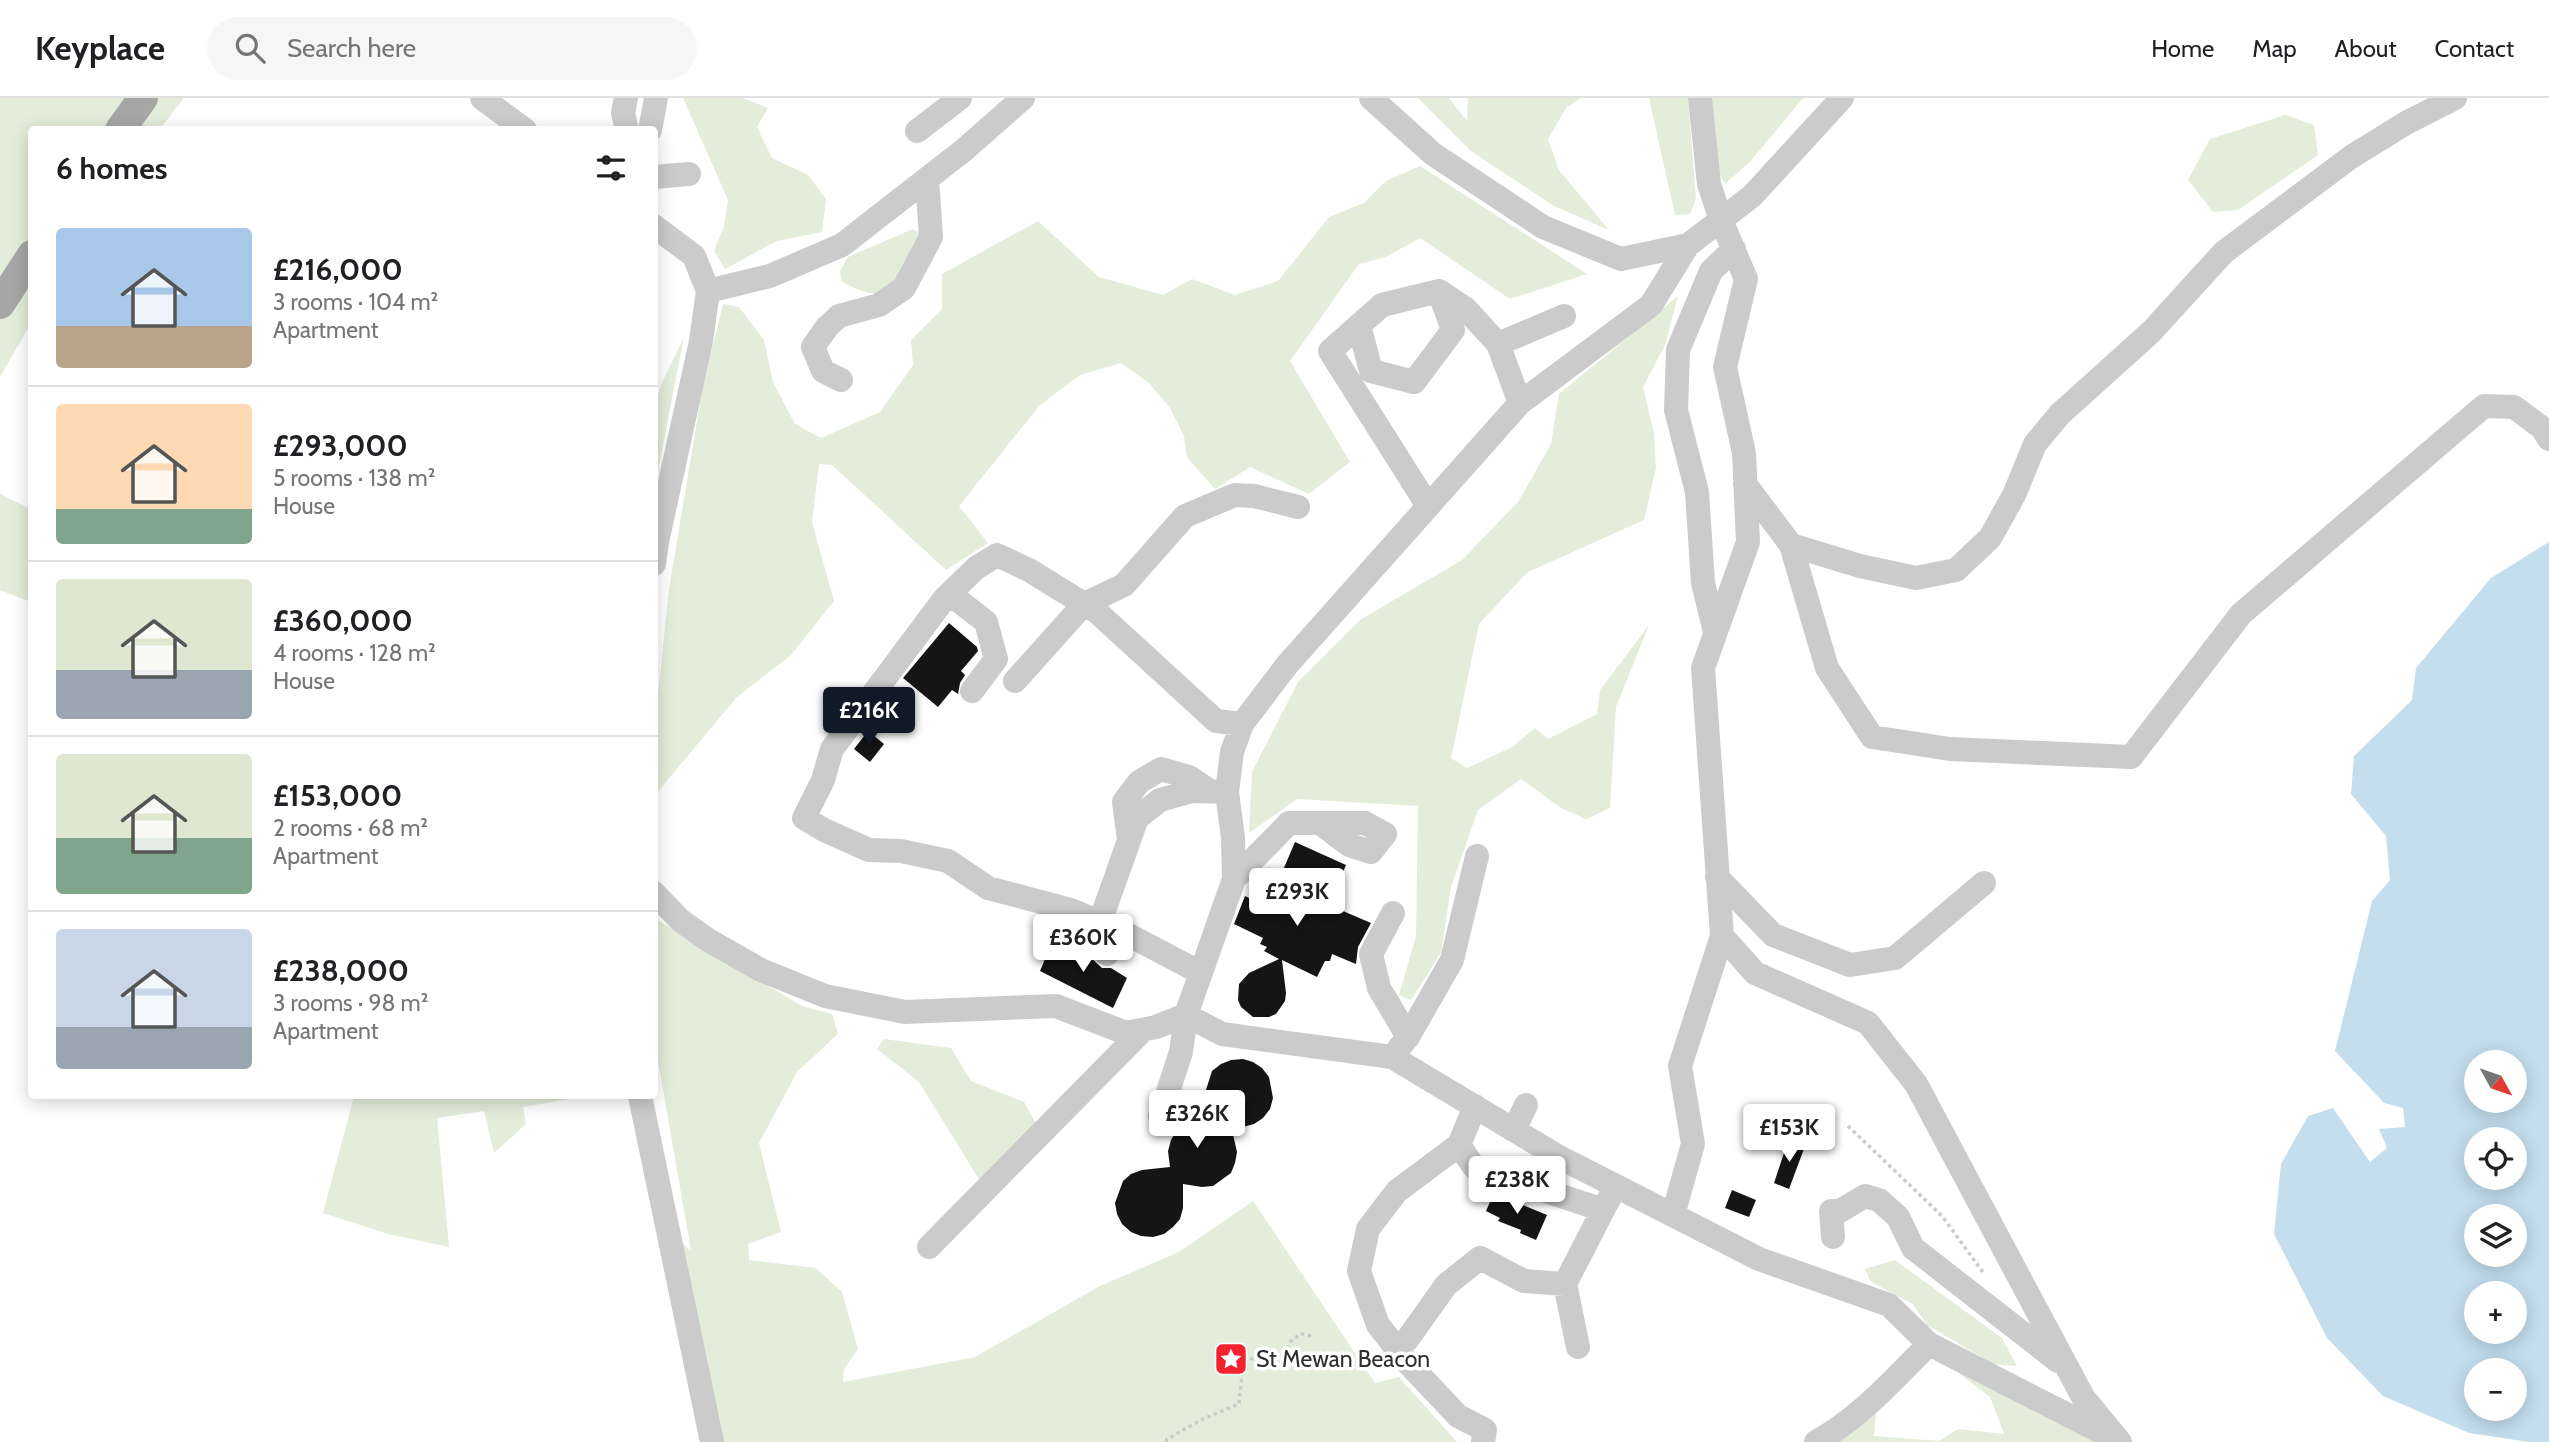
<!DOCTYPE html>
<meta charset="utf-8">
<style>
:root{--surface:#fff;--page:#f6f6f6;--text:#202124;--muted:#757577;--line:#e0e0e0;--accent:#111827}
body{margin:0;font-family:Cabin,sans-serif;background:var(--page);color:var(--text);height:100vh;display:flex;flex-direction:column;font-size:26px;white-space:nowrap}
*{box-sizing:border-box;margin:0}
p{font-size:23px;color:var(--muted)}
.icon{flex:none;width:38px;height:38px;fill:none;stroke:currentColor;stroke-width:2;stroke-linecap:round;stroke-linejoin:round}
.map{position:relative;flex:1;overflow:hidden}
.sheet{position:absolute;left:28px;top:28px;width:630px;height:973px;display:flex;flex-direction:column;background:var(--surface);border-radius:7px;box-shadow:0 4px 18px #0003}
.sheet>*{flex:none}
.needle{width:46px;rotate:130deg}
.controls{position:absolute;left:2464px;top:952px;display:grid;gap:14px}
.controls a{display:grid;place-items:center;width:63px;height:63px;border-radius:50%;background:var(--surface);box-shadow:0 4px 18px #0003;font-size:35px}
.price{position:absolute;translate:-50% -60px;padding:0 16px;border-radius:7px;background:#fff;color:#222;font-size:23px;line-height:46px;filter:drop-shadow(0 2px 4px #0008)}
.price::after{content:'';position:absolute;left:50%;top:42px;width:21px;height:16px;margin-left:-10px;background:inherit;clip-path:polygon(0 0,100% 0,50% 100%)}
.price.current{background:var(--accent);color:#fff}
ul{padding:0;list-style:none}
li{display:flex;align-items:center;gap:21px;height:175px;padding:0 28px}
li+li{border-top:2px solid var(--line)}
li span{display:grid;place-items:center;flex:none;width:196px;height:140px;border-radius:7px;color:#555}
li>.icon{margin-inline-start:auto}
span .icon{width:84px;height:84px;fill:#fffc;stroke-width:1}
li b{font-size:30px}
h2{display:flex;justify-content:space-between;align-items:center;height:84px;padding:0 28px;font-size:30px}
header{display:flex;align-items:center;gap:42px;box-sizing:border-box;height:98px;padding:0 35px;background:var(--surface);border-bottom:2px solid var(--line)}
header strong{font-size:33px}
nav{display:flex;gap:38px;margin-inline-start:auto;font-size:24px}
.search{width:490px;height:63px;background:var(--page);display:flex;align-items:center;gap:18px;box-sizing:border-box;padding:0 24px;border-radius:38px;color:var(--muted);font-size:26px}
.map>svg:first-child{display:block}
.green{fill:#e4edda}
.water{fill:#c4deee;fill-rule:evenodd}
.building{fill:#151515}
.lines{fill:none;stroke-linecap:round;stroke-linejoin:round}
.path{stroke:#cbcbcb;stroke-width:3.5;stroke-dasharray:3.5 3.5;stroke-linecap:butt}
.minor{stroke:#cbcbcb;stroke-width:24}
.major{stroke:#a6a6a6;stroke-width:30}
.labels{text-anchor:middle;stroke-width:7;stroke-linejoin:round;paint-order:stroke}
.poi-label{font-size:23px;fill:#2e2e2e;stroke:#fff;text-anchor:start}
</style>
<header>
<strong>Keyplace</strong>
<div class="search"><svg class="icon" aria-label="search" viewBox="0 0 24 24"><circle cx="10" cy="10" r="6"/><path d="M15 15l6 6"/></svg>Search here</div>
<nav><a>Home</a><a>Map</a><a>About</a><a>Contact</a></nav>
</header>
<div class="map">
<svg width="2549" height="1344" viewBox="0 0 2549 1344">
<rect width="100%" height="100%" fill="#fff"/>
<path class="green" d="M0,0h134l-21,31 -81,1 -1,193 -31,54z
M143,0h41l-24,31 -40,1z
M683,0h60l25,10 -11,19 15,31 36,17 18,24 -4,33 -45,9 -52,28 -11,-18 10,-25 4,-26z
M1418,0h31l18,23 1,-23h113l-15,10 -18,31 11,31 50,60 -55,-24 -83,-55z
M1649,0h39l8,101 -6,15 -15,1z
M1711,0h92l-53,64 -25,22 -10,-18z
M2285,17l29,10 4,30 -80,55 -25,2 -25,-32 22,-41z
M1420,68l167,108 -77,25 -90,-61 -34,19 -27,7 -69,97 60,101 -41,32 -59,-27 -35,22 -28,-32 -3,-21 -14,-28 -21,-25 -28,-20 -41,12 -41,31 -80,100 29,37 -42,27 -114,-105 -13,-1 -7,58 22,79 -43,54 -55,43 -81,97v-70l14,-136 34,-204 20,-81 16,3 25,33 9,42 22,42 26,14 59,-26 33,-47 -2,-25 31,-31v-35l96,-53 61,56 64,18 29,-16 43,16 43,-14 51,-64 35,-14 22,-22z
M913,131l10,6c-20,46 -26,78 -82,46l-1,-10 8,-14z
M1678,198l-13,49 -22,42 11,46 2,35 -12,52 -116,52 -49,52 -28,134 16,10 45,-21 23,-19 13,11 49,-25 3,-24 49,-65 -33,82 -6,101 -24,11 -25,-11 -40,-29 -43,31 -27,77 -10,66 -30,47 -12,-5 17,-59 2,-130 -121,-7 -48,34 3,-61 46,-90 62,-62 102,-60 56,-58 33,-58 8,-50z
M684,239l-29,149v-80l6,-21z
M0,396l31,15v93l-31,-12z
M654,820l148,88 30,8 6,20 -41,38 -38,71 22,89 -33,12 1,16 67,8 26,24 16,57 -14,20 -1,13 132,-25 125,-71 79,-34 74,-51 122,182 24,-6 58,65h-745l-45,-214 24,23 -36,-208z
M884,941l67,9 20,33 53,21 13,23 -57,56 -61,-99 -42,-33z
M354,998h139l4,2 6,-2h84l-64,11 3,17 -32,29 -10,-42 -47,7 12,129 -61,-13 -65,-21z
M1895,1162l107,78 15,28 -24,-2 -66,-39 -14,-21 -42,-22 -6,-13z
M1957,1274l146,70h-269l42,-28 -2,22 65,5 19,-12 46,5 -14,-37z"/>
<path class="water" d="M2549,444v900h-20l-60,-9 -86,-37 -56,-58 -53,-104 7,-70 27,-48 25,-8 37,54 17,-14 -8,-19 26,-2 -2,-19 -19,-5 -49,-52 37,-150 18,-21 -4,-44 -35,-42 3,-38 58,-56 4,-32 75,-90zM2476,964h39v39h-39zM2476,1041h39v39h-39zM2476,1118h39v39h-39zM2476,1195h39v39h-39zM2476,1272h39v39h-39z"/>
<path class="building" d="M949,525l28,24 1,4 -17,20 4,4 -5,8 -2,11 -6,-4 -14,17 -35,-29z
M868,633l16,13 -14,18 -16,-13z
M1295,744l51,23 -17,40 42,18 -13,24 -2,17 -24,-10 -2,7h-5l-8,16 -35,-17 4,33 -1,8 -9,13 -7,3h-16l-12,-10 -3,-7 1,-16 10,-11 30,-14 -15,-8 3,-4 -7,-3 3,-6 -29,-14 11,-28 6,3 6,-10 15,7z
M1052,844l38,15 12,11h9l16,10 -14,30 -73,-37z
M1243,961l10,3 9,6 7,9 4,21 -3,11 -7,9 -9,6 -22,6 5,22 -2,11 -4,10 -18,13 -11,1 -19,-3v24l-3,11 -7,8 -9,7 -11,3 -12,-1 -10,-4 -9,-8 -5,-10 -2,-11 8,-22 8,-7 11,-4 28,-3 -2,-16 3,-11 6,-10 9,-7 23,-7 -4,-23 7,-22 9,-7 10,-4z
M1788,1043l17,5 -16,43 -15,-6z
M1732,1092l24,10 -7,17 -24,-9z
M1494,1095l53,22 -11,25 -16,-7 1,-3 -23,-9 2,-3 -14,-7z"/>
<g class="lines">
<path class="path" d="M1848,1028l94,90 43,59
M1166,1344l1,-3 36,-20 36,-15c0,-12 5,-26 1,-37l17,-12c17,8 29,0 35,-16l10,-5 10,2"/>
<path class="minor" d="M482,0l43,32
M626,0l-3,15 4,17
M1371,0l62,56 110,73 78,32 67,-14 64,-49 90,-98
M1700,0l9,86 12,36 25,59 -21,88 19,86 4,89 -45,126 19,268 33,37 113,50 48,61 167,313 37,45
M650,32l6,-32
M917,33l43,-33
M654,79l35,-3
M654,128l40,30 14,35 -7,50 -44,201 -3,22
M708,193l62,-15 72,-31 122,-95 59,-52
M1359,227l12,46 43,11 39,-52 -14,-39
M1498,246l22,59
M841,282l-18,-9 -10,-24 14,-20 12,-11 40,-11 25,-17 27,-51 -4,-58
M1745,386l46,61 36,123 45,69 78,12 181,8 110,-143 243,-208 30,1 28,21 7,11
M1428,408l-98,-155 52,-46 57,-14 27,18 32,35 66,-28
M1791,447l69,21 56,12 40,-8 34,-32 24,-43 21,-51 25,-30 91,-82 73,-80 127,-95 55,-34 49,-25
M950,496l36,28 10,37 -24,32
M1715,534l-12,-49 -6,-91 -21,-82 2,-60 33,-79 23,-22
M1015,583l69,-77 40,-19 61,-69 50,-21 19,1 44,11
M1129,741l-5,-37 15,-20 22,-13 28,8 21,14
M1717,779l56,58 77,30 45,-7 89,-75
M1234,781l55,-56h76l20,11 -14,18 -22,-7 -29,-22
M654,795l26,27 28,20 53,30 64,26 80,16 151,-6 70,27 30,-6 30,-12 48,-136 -1,-41 -6,-46 5,-40 10,-28 45,-59 233,-262 131,-98 37,-60
M1393,815l-22,41 8,34 29,49 -9,11
M1107,856l-7,-32 37,-104 23,-18 32,-9 35,1
M1201,875l-78,-41 -52,-22 -83,-22 -40,-27 -47,-10 -32,-1 -45,-20 -20,-12 19,-38 9,-31 113,-151 31,-30 21,-13 32,15 68,42 119,109 26,3
M1408,939l44,-77 25,-104
M640,998l72,346
M1475,1008l-16,39 -62,46 -29,38 -9,42 19,54 30,38 50,53 27,14 -2,12
M1160,1018l21,-64 5,-37 36,19 170,23 167,100 200,102 130,46 40,39 180,92
M1514,1032l12,-25
M1459,1047l15,22 129,43 13,-24
M1673,1117l20,-71 -13,-78 42,-130
M1833,1139l-2,-26h9l25,-15 14,4 19,17 15,31 145,113
M929,1149l214,-217
M1578,1249l-13,-63 38,-74
M1397,1250l10,-8 39,-55 34,-27 44,23 41,3
M1816,1344c44,-24 78,-63 113,-98"/>
<path class="major" d="M120,32l23,-32
M0,206l32,-49"/>
</g>
<defs>
<symbol id="sight-square" viewBox="-11 -11 22 22"><rect x="-9" y="-9" width="18" height="18" rx="4" fill="#f42131" stroke="#fff"/><path d="M0-6L1.8-2.2L6-1.7L2.9 1.2L3.7 5.4L0 3.3L-3.7 5.4L-2.9 1.2L-6-1.7L-1.8-2.2Z" fill="#fff"/></symbol>
</defs>
<g fill-rule="evenodd">
<use href="#sight-square" x="1212" y="1242" width="38" height="38"/>
</g>
<g class="labels">
<g class="poi-label">
<text x="1256" y="1269">St Mewan Beacon</text>
</g>
</g>
</svg>
<div class="controls">
<a><svg class="needle" viewBox="-14 -14 28 28"><path d="M0-13l5 13h-10z" fill="#e53935"/><path d="M0 13l5-13h-10z" fill="#757577"/></svg></a>
<a><svg class="icon" aria-label="locate" viewBox="0 0 24 24"><circle cx="12" cy="12" r="6"/><path d="M12 2v4M12 18v4M2 12h4M18 12h4"/></svg></a>
<a><svg class="icon" aria-label="layers" viewBox="0 0 24 24"><path d="M12 4l9 5-9 5-9-5zM3 14l9 5 9-5"/></svg></a>
<a>+</a>
<a>−</a>
</div>
<b class="price current" style="left:869px;top:649px">£216K</b>
<b class="price" style="left:1297px;top:830px">£293K</b>
<b class="price" style="left:1083px;top:876px">£360K</b>
<b class="price" style="left:1197px;top:1052px">£326K</b>
<b class="price" style="left:1789px;top:1066px">£153K</b>
<b class="price" style="left:1517px;top:1118px">£238K</b>
<section class="sheet">
<h2>6 homes<svg class="icon" aria-label="filters" viewBox="0 0 24 24"><path d="M4 7h16M4 17h16"/><circle cx="9" cy="7" r="2"/><circle cx="15" cy="17" r="2"/></svg></h2>
<ul>
<li><span style="background:linear-gradient(#a9c7e8 70%,#b9a48a 0)"><svg class="icon" aria-label="home" viewBox="0 0 24 24"><path d="M3 11l9-7 9 7M6 9v11h12V9"/></svg></span><div><b>£216,000</b><p>3 rooms · 104 m²</p><p>Apartment</p></div></li>
<li><span style="background:linear-gradient(#ffd9b3 75%,#7fa58c 0)"><svg class="icon" aria-label="home" viewBox="0 0 24 24"><path d="M3 11l9-7 9 7M6 9v11h12V9"/></svg></span><div><b>£293,000</b><p>5 rooms · 138 m²</p><p>House</p></div></li>
<li><span style="background:linear-gradient(#dfe7d0 65%,#9aa5b1 0)"><svg class="icon" aria-label="home" viewBox="0 0 24 24"><path d="M3 11l9-7 9 7M6 9v11h12V9"/></svg></span><div><b>£360,000</b><p>4 rooms · 128 m²</p><p>House</p></div></li>
<li><span style="background:linear-gradient(#dfe7d0 60%,#7fa58c 0)"><svg class="icon" aria-label="home" viewBox="0 0 24 24"><path d="M3 11l9-7 9 7M6 9v11h12V9"/></svg></span><div><b>£153,000</b><p>2 rooms · 68 m²</p><p>Apartment</p></div></li>
<li><span style="background:linear-gradient(#c9d6e8 70%,#9aa5b1 0)"><svg class="icon" aria-label="home" viewBox="0 0 24 24"><path d="M3 11l9-7 9 7M6 9v11h12V9"/></svg></span><div><b>£238,000</b><p>3 rooms · 98 m²</p><p>Apartment</p></div></li>
</ul>
</section>
</div>
